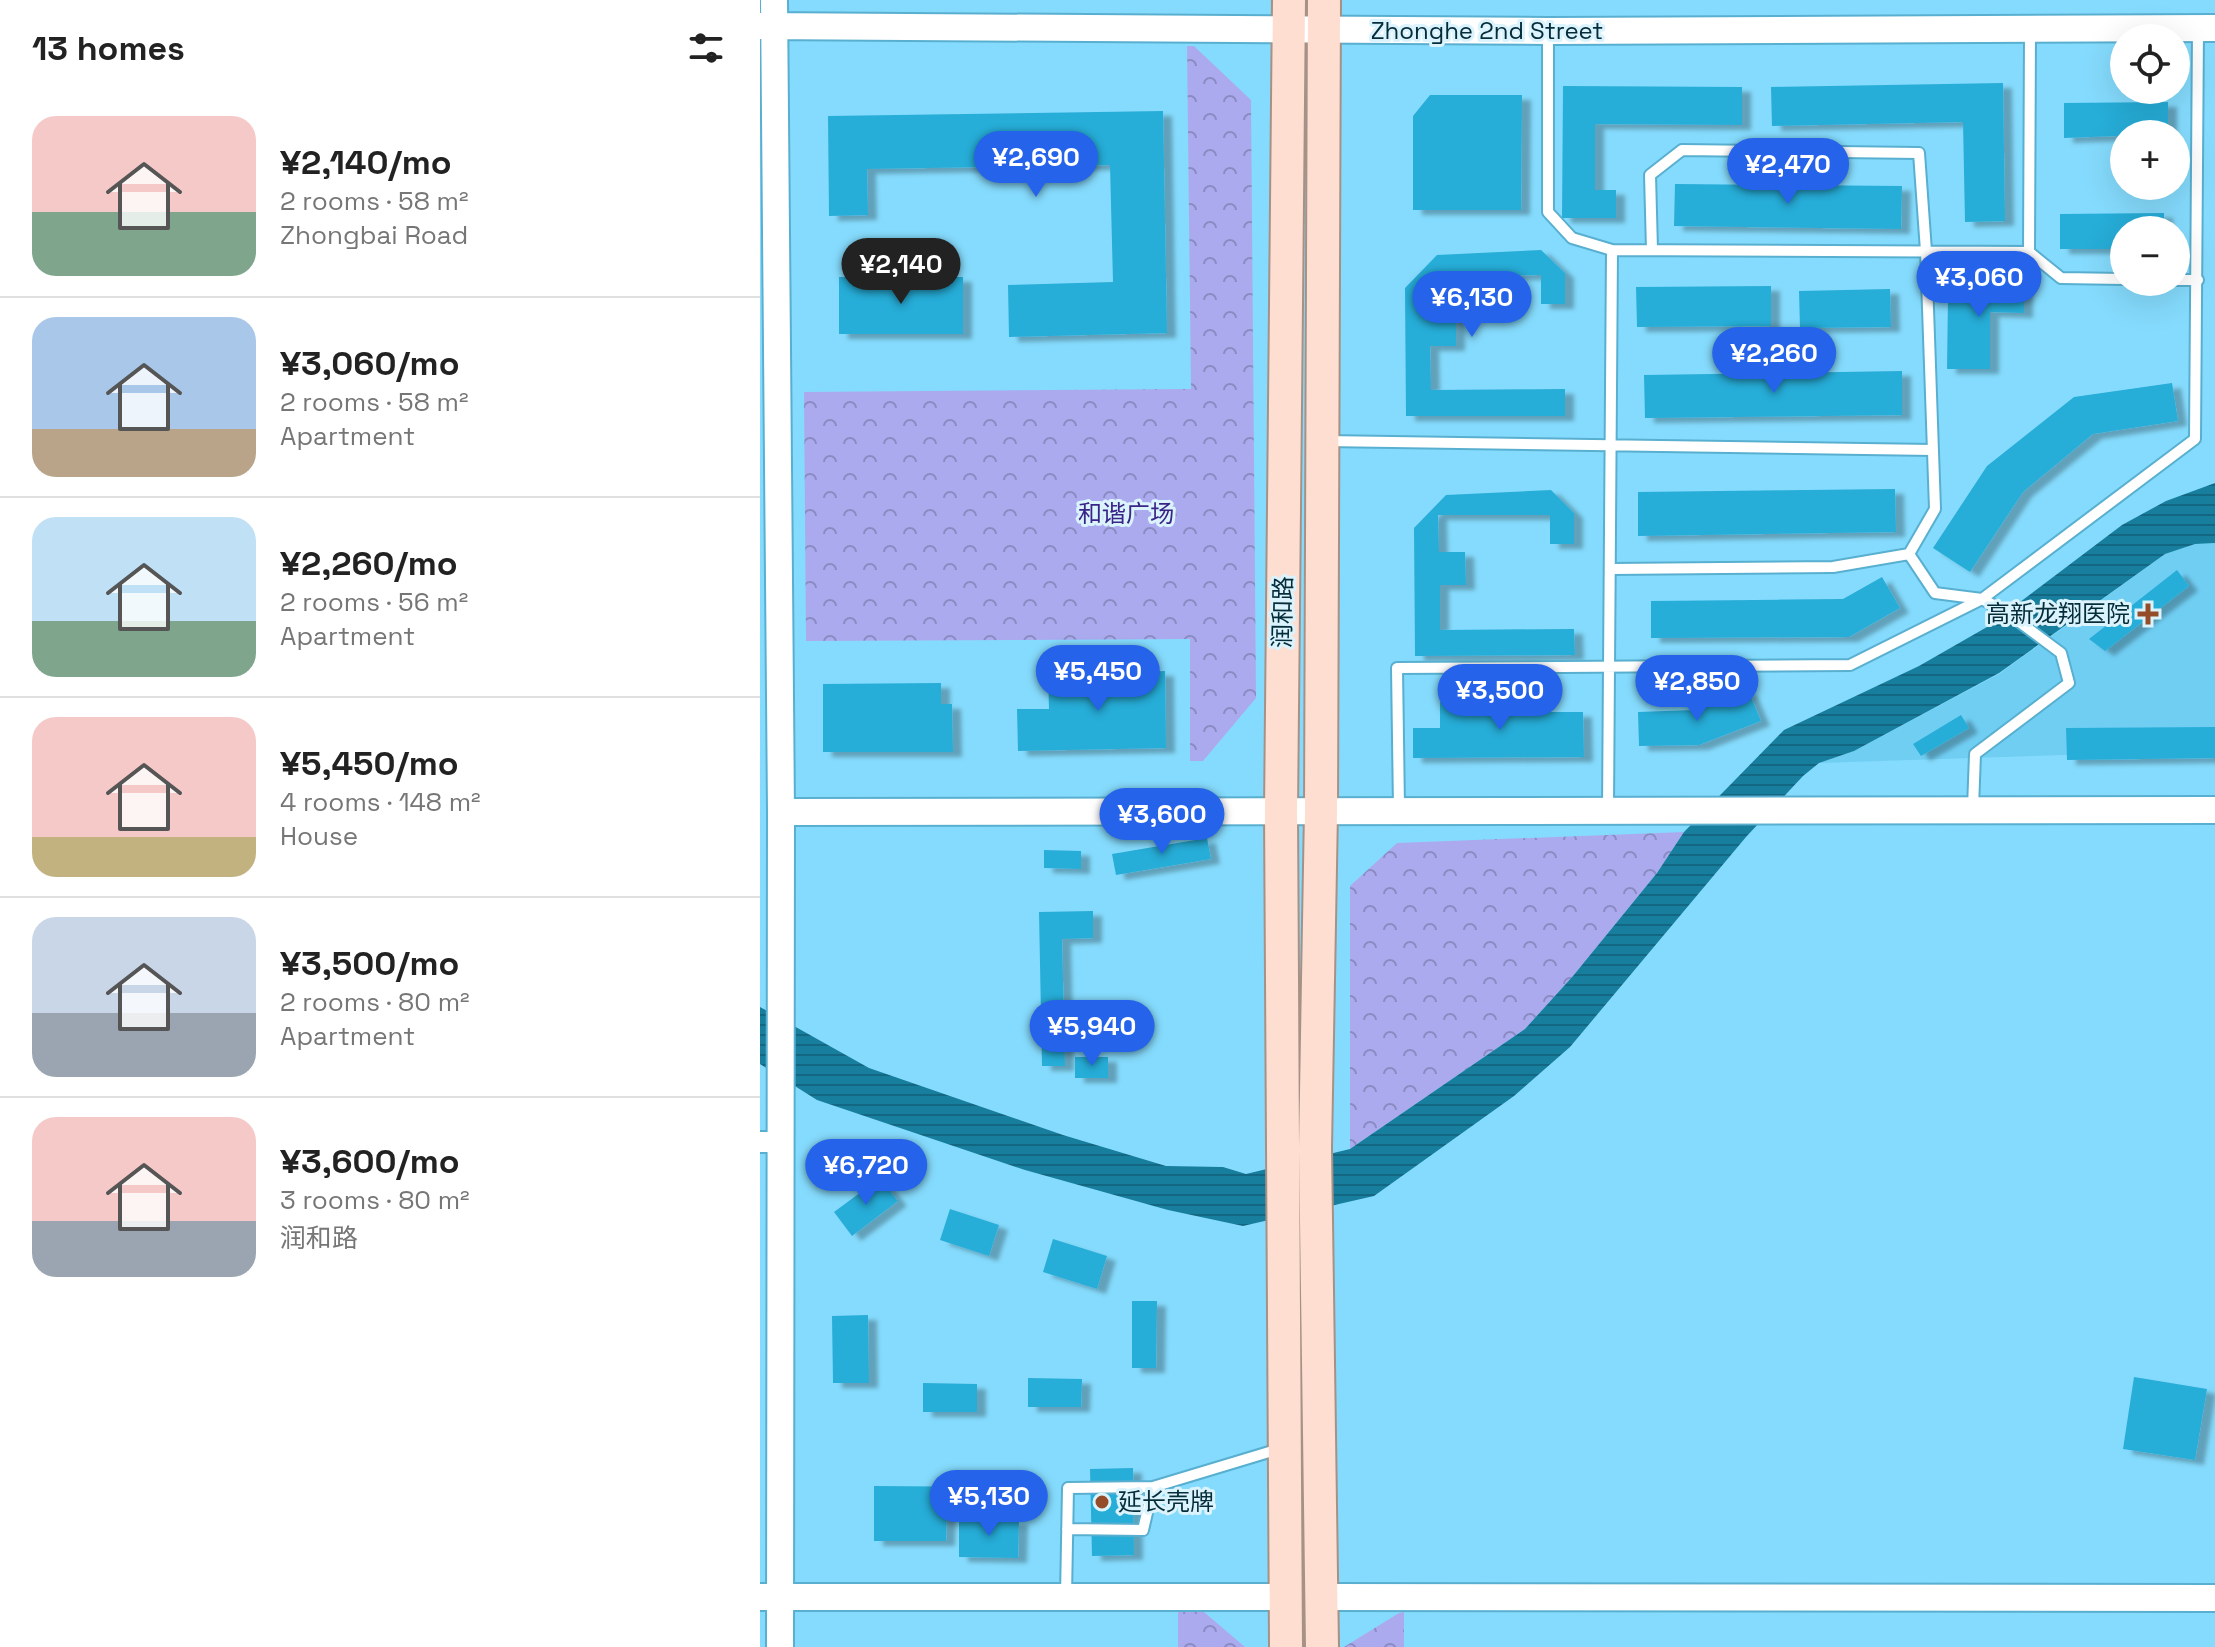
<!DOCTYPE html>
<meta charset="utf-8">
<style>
:root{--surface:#fff;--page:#f6f6f6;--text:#222;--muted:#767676;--line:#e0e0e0;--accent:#2563eb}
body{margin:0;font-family:"Space Grotesk","Noto Sans SC",sans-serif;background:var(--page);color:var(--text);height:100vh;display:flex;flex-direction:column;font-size:30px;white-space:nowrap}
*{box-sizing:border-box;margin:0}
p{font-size:26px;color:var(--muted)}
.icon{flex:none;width:44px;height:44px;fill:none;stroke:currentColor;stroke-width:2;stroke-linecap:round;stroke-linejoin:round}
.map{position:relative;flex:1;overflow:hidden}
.sheet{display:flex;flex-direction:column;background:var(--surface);width:760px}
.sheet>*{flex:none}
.fabs{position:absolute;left:1350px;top:24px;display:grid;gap:16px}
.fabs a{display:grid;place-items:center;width:80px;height:80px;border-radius:50%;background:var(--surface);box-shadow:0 8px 32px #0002;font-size:40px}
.price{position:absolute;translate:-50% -68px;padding:0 18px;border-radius:28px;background:var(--accent);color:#fff;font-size:26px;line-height:52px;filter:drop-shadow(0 2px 4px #0008)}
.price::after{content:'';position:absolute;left:50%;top:48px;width:24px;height:18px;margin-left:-12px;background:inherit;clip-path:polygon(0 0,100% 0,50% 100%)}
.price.on{background:#222;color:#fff}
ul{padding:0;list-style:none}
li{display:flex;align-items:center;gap:24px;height:200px;padding:0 32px}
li+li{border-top:2px solid var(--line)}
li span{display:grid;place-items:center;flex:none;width:224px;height:160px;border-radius:24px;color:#555}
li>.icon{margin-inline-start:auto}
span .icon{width:96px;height:96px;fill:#fffc;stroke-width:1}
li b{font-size:34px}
h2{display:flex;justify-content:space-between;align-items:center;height:96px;padding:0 32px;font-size:34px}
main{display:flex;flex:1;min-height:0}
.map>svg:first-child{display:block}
.built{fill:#70cef3}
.park{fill:url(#park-crowns)}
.water{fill:url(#water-rules)}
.building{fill:#28add8;filter:url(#shadow)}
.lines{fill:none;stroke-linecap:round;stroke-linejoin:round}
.service-casing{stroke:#58afcf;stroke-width:14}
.minor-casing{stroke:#58afcf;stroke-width:24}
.tertiary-casing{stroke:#58afcf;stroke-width:30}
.primary-casing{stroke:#a69186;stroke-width:36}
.service{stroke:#fff;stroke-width:10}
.minor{stroke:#fff;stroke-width:20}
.tertiary{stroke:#fff;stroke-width:26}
.primary{stroke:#fdded0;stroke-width:32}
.poi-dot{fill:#954d29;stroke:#dbf3fd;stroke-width:3}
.labels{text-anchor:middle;stroke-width:6;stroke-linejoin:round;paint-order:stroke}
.street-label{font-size:24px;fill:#052c39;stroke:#dbf3fd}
.park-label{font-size:24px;fill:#3a2587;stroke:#dbf3fd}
.poi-label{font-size:24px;fill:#052c39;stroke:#dbf3fd;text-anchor:end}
</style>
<main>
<section class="sheet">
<h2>13 homes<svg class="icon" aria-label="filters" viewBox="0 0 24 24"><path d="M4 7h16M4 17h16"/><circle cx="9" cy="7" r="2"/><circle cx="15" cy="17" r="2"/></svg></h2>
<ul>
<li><span style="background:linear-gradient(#f6c9c9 60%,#7fa58c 0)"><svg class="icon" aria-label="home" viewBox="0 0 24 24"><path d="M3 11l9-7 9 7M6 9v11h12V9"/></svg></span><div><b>¥2,140/mo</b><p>2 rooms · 58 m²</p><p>Zhongbai Road</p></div></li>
<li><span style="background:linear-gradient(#a9c7e8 70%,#b9a48a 0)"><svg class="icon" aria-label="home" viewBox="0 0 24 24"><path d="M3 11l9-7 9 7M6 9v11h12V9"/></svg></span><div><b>¥3,060/mo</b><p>2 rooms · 58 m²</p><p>Apartment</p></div></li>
<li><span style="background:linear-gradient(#bfe0f5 65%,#7fa58c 0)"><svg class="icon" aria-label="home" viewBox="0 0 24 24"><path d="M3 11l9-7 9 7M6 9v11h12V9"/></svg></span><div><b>¥2,260/mo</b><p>2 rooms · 56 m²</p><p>Apartment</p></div></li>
<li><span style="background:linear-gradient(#f6c9c9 75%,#c2b280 0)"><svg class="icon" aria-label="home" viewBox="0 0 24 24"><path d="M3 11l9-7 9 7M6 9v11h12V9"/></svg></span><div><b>¥5,450/mo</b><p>4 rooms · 148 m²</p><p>House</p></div></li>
<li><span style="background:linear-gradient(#c9d6e8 60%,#9aa5b1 0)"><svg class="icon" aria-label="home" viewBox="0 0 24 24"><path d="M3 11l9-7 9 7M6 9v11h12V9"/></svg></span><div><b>¥3,500/mo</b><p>2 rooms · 80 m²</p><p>Apartment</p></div></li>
<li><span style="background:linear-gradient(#f6c9c9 65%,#9aa5b1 0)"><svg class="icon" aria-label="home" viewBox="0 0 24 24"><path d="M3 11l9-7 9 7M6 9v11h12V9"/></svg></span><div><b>¥3,600/mo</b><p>3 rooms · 80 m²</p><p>润和路</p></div></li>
</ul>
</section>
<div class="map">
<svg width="1455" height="1647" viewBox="0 0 1455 1647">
<defs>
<pattern id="park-crowns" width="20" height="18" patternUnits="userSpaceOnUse" patternTransform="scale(2)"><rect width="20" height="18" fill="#acaaee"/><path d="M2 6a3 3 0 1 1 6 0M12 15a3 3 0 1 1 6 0" fill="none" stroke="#8a8bc2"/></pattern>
<pattern id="water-rules" width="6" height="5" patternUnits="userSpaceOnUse" patternTransform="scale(2)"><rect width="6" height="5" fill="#177e9e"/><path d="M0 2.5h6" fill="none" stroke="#136782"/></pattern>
<filter id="shadow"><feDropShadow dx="9" dy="5" stdDeviation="2" flood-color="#0004"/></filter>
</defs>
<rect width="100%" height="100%" fill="#85dbfd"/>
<path class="built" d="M1455,543v207l-396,13 35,-12 145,-77 166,-120 30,-10z"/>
<path class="park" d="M427,46h7l57,54 5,598 -53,63h-13v-122l-384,2 -2,-249 387,-3z
M924,832l-27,41 -84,103 -48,53 -175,120v-263l47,-43z
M418,1611l26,1 41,35h-67z
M644,1612v35h-60l55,-34z"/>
<path class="water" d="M1455,483v60l-20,1 -30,10 -166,119 -145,78 -35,12 -16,13 -57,61 -176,210 -56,49 -140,100 -131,30 -75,-16 -143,-40 -208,-70 -57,-36v-57l109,61 194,67 103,31 57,1 23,7 104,-25 175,-120 48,-53 84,-103 27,-41 100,-102 135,-64 68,-39 135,-102 44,-24z"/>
<path class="building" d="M1243,83l2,138 -40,1 -2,-100 -191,4 -1,-39z
M803,86l179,1v38l-147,-1v66h21v28h-54z
M670,95h92l-1,115h-108v-94z
M1408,102v32l-104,4v-35z
M403,111l4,222 -158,4 -1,-52 105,-3 -3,-117 -243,4 1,46 -39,1 -1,-100z
M915,184l227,2 -1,43 -227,-3z
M1404,213v17h-40v19h-64v-35z
M781,250l24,23v31h-24v-29l-112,1 1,37h26v33h-26l1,44 134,-1v27h-159l-1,-128 32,-33z
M79,277h124v57h-124z
M1202,278h62v35l-34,-1v57h-43l1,-73h13z
M1011,286v40l-134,1 -1,-40z
M1130,289l1,38 -91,1 -1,-37z
M1142,371v44l-257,3 -1,-43z
M1412,383l6,38 -85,13 -70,58 -53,80 -37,-24 54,-82 87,-69z
M1135,489l1,43 -258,4v-44z
M791,490l23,23v31h-24v-29h-112l1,37h26l1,33h-26v45l134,-1 1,26 -160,1 -1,-128 32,-33z
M1417,570l12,16 -84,65 -16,-12z
M1122,577l18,31 -51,29 -198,1v-37l192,-2z
M405,671l1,77 -148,3 -1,-42h32l-1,-35z
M181,683v21h11l1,48h-130v-68z
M988,690l13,31 -62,24 -60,1 -1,-34 56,-2z
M772,701v11h51l1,45 -171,1v-30h27v-26z
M1201,715l8,13 -48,28 -8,-12z
M1455,727v31l-148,2 -1,-32z
M447,838l4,21 -95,16 -4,-21z
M284,850l37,1v18l-37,-1z
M333,911v27l-31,1 3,127h-23l-3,-154z
M315,1057h33v21h-33z
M120,1178l18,23 -46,35 -18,-24z
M190,1209l49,16 -10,31 -49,-16z
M293,1239l54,17 -10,33 -54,-17z
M372,1301h25l-1,67h-24z
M108,1315l1,68h-36l-1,-67z
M1374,1377l73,12 -12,71 -72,-11z
M268,1378l54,1 -1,28h-53z
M163,1383l54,1v28h-54z
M373,1468l1,87 -42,1 -2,-87z
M114,1486l138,1v23l-65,-1 -1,32h-72z
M199,1519l60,1 -1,38 -59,-1z"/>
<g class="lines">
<defs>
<path id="service" d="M788,33v179l24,26 40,12 417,2 32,26 63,1
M1269,252l1,-220
M1416,280h22
M565,441l608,9
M1149,554l26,39 47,6 24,13 55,41 8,30 -94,71 -2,54
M850,569l223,-2 76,-13 26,-45 -9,-258 -7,-98 -237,-3 -32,25 2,75
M639,808l-2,-140 453,-3 132,-66 213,-160 3,-409
M848,808l4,-558
M307,1529l76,1 10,-43
M306,1596l2,-108 85,-1 126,-38"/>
<path id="minor" d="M0,1142h19"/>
<path id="tertiary" d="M14,0l7,812 -1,835
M0,26l788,5 667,-3
M21,812l1434,-2
M0,1597h526
M561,1597l894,1"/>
<path id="primary" d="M526,1647l-5,-836 8,-811
M562,1647l-7,-499 6,-337 3,-811"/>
</defs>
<use href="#service" class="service-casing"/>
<use href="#minor" class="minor-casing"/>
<use href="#tertiary" class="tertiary-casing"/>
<use href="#primary" class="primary-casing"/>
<use href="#service" class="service"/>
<use href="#minor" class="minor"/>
<use href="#tertiary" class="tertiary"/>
<use href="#primary" class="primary"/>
</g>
<g class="poi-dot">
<path d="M1384 602h8v8h8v8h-8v8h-8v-8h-8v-8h8z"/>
<circle cx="342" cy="1502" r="8"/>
</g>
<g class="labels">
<g class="street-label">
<text x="727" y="39">Zhonghe 2nd Street</text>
<text transform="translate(523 612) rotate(-89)" y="8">润和路</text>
</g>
<g class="park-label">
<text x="366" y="522">和谐广场</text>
</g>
<g class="poi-label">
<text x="1370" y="622">高新龙翔医院</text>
<text x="358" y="1510" text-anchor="start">延长壳牌</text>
</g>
</g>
</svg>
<div class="fabs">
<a><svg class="icon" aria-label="locate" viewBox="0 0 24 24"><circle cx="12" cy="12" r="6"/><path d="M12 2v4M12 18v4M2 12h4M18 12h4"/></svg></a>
<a>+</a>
<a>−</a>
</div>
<b class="price" style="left:276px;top:199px">¥2,690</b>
<b class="price" style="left:1028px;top:206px">¥2,470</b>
<b class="price on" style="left:141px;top:306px">¥2,140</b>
<b class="price" style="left:1219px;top:319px">¥3,060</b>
<b class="price" style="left:712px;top:339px">¥6,130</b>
<b class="price" style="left:1014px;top:395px">¥2,260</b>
<b class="price" style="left:338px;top:713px">¥5,450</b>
<b class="price" style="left:937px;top:723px">¥2,850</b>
<b class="price" style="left:740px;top:732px">¥3,500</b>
<b class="price" style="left:402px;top:856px">¥3,600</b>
<b class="price" style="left:332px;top:1068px">¥5,940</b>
<b class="price" style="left:106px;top:1207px">¥6,720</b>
<b class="price" style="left:229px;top:1538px">¥5,130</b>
</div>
</main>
